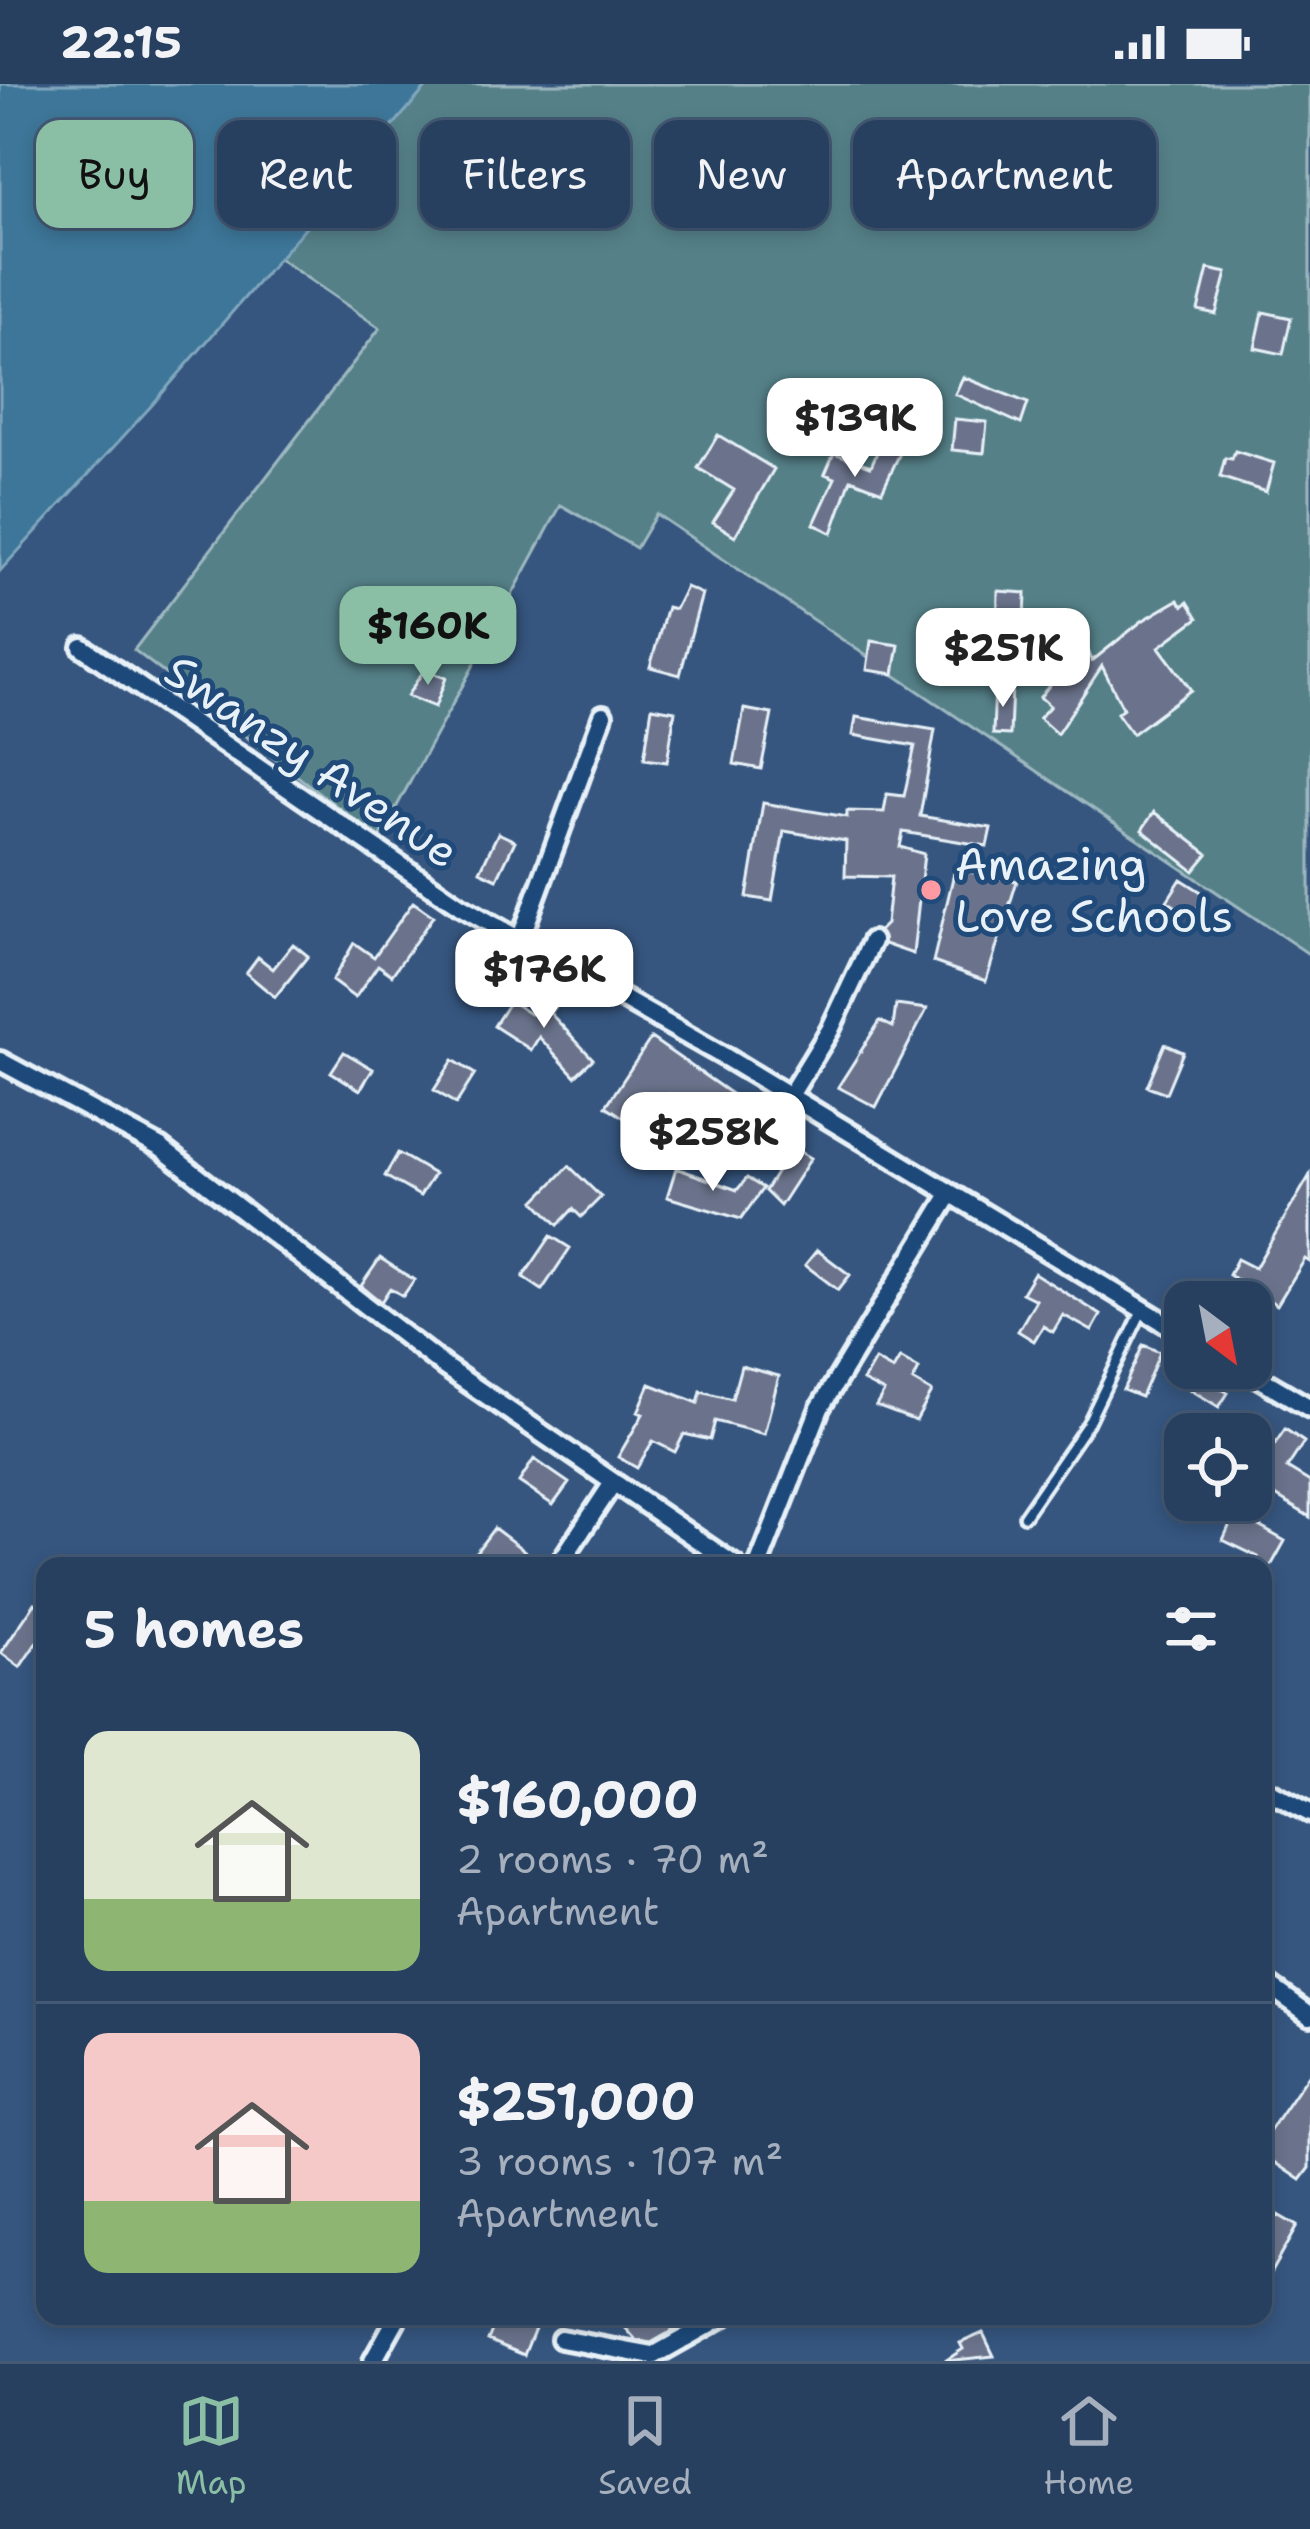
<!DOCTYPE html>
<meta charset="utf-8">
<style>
:root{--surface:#28405f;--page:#344b68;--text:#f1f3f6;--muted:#a5afbd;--line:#445974;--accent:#8abfa5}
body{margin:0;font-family:"Shantell Sans",sans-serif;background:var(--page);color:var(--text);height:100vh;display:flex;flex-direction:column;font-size:45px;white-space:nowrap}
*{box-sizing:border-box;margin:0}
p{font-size:39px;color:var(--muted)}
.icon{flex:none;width:66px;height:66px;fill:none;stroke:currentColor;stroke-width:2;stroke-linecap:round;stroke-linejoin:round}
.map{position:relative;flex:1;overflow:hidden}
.details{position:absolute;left:36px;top:1473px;width:1236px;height:768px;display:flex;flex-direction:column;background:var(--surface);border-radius:24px;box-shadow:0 6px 18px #0003,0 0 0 3px var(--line)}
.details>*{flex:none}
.banner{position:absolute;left:36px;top:36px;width:1239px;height:108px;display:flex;gap:24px}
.needle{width:78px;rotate:148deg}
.controls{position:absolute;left:1164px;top:1197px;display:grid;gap:24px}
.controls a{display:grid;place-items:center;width:108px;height:108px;border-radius:24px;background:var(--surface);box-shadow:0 6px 18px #0003,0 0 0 3px var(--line);font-size:60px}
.price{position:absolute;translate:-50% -102px;padding:0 27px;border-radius:24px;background:#fff;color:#222;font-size:39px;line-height:78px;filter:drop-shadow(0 3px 6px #0008)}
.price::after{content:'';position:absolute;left:50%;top:72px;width:36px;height:27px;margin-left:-18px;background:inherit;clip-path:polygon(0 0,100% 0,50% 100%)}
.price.active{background:var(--accent);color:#111}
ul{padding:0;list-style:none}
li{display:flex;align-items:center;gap:36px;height:300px;padding:0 48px}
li+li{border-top:3px solid var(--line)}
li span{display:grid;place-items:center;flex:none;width:336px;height:240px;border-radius:24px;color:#555}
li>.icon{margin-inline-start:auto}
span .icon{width:144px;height:144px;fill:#fffc;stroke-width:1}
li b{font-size:51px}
h2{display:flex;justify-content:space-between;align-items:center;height:144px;padding:0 48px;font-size:51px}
.tag{padding:0 42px;border-radius:24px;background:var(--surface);box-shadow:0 6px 18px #0003,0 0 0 3px var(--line);font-size:42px;line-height:108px}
.tag.active{background:var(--accent);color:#111}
.status{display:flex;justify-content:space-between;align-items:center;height:84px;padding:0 60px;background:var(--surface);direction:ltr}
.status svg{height:33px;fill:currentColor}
.tab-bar{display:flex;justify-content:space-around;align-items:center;height:168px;border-top:3px solid var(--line);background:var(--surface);font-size:33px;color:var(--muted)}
.tab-bar a{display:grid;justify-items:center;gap:6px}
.tab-bar .active{color:var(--accent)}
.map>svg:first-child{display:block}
.green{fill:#548088;stroke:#9eb8c0;stroke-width:3}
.water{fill:#3d7698;stroke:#81a7be;stroke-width:3}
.building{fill:#6a738b;stroke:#e8f1f8;stroke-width:3}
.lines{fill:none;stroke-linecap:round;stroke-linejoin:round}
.service-casing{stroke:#e8f1f8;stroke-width:16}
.minor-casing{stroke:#e8f1f8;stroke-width:26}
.path{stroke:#e8f1f8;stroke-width:3;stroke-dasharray:9 9;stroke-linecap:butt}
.service{stroke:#1f4a7a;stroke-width:8}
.minor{stroke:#1f4a7a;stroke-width:16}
.poi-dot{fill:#ff9aa2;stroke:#1f4a7a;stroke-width:4.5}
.labels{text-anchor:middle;stroke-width:10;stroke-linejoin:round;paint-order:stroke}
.street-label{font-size:45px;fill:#e8f1f8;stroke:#1f4a7a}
.poi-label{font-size:45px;fill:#e8f1f8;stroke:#1f4a7a;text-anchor:start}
</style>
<div class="status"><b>22:15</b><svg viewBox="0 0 49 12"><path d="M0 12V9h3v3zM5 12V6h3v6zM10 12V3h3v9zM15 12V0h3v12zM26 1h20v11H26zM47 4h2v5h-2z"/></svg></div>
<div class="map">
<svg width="1310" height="2277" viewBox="0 0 1310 2277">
<rect width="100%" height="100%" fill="#36567f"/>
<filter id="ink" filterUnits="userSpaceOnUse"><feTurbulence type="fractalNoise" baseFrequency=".00833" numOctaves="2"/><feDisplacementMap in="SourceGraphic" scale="24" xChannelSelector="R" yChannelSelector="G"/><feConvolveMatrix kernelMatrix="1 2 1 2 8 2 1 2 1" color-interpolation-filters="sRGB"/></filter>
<g filter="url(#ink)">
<path class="green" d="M429,0h881v871l-654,-441 -20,34 -75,-43 -182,334 -245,-189 246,-322 -105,-72z"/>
<path class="water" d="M0,0h429l-277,321 -152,166z"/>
<path class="building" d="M1208,185l19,4 -11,41 -18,-4z
M1263,228l28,6 -8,36 -28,-6z
M963,293l65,26 -7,21 -66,-30z
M955,335l32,3 -3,31 -32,-3z
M718,351l56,34 -39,67 -22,-14 21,-32 -36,-22z
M882,357l20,8 -20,42 -31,-12 -19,54 -18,-9 21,-46 -10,-4 9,-21 37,13z
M1235,367l39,12 -8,29 -46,-15 5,-19 7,1z
M686,503l16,7 -22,81 -30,-8 17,-60 8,2z
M998,507l28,2 -1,28 24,3 26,-9 17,46 50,-40 36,-21 5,6 5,-4 10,16 -39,29 32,43 -59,44 -15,-21 6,-5 -21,-42 -45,68 -18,-16 11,-12 -10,-9 20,-25 -19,-8 9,-19 -53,-6z
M871,557l28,4 -5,29 -27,-4z
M424,586l22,8 -11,29 -28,-11z
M995,600l17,1 -2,50 -17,-1z
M652,623l23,4 -8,51 -23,-3z
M744,625l28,5 -11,55 -27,-5z
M856,633l79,13 -15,86 71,12 -4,18 -84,-14 -3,15 24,7 -11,100 -29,-10 -5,-13 7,-7 5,-47 -46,-1 1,-35 -62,-10 -12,70 -25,-4 16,-94 84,14v-6l37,1 3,-18 17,2 11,-50 -62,-11z
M1154,728l54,42 -14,17 -52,-41z
M498,749l17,8 -18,38 -17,-8z
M955,785l62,12 -31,100 -53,-19z
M1181,795l25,16 -14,22 -25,-16z
M413,818l20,14 -41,59 -14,-10 -23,33 -23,-17 22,-38 20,14z
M293,860l15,12 -33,41 -29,-24 12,-16 15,12z
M547,904l14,10 -11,15 43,46 -18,17 -36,-39 -8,13 -37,-24 16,-25 20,13z
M896,921l31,4 -51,98 -38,-20 42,-66 13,6z
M651,954l106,74 -19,29 -67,-47 -25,38 -40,-26z
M1165,960l18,8 -17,41 -19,-7z
M344,968l29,17 -13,21 -29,-18z
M453,976l22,14 -19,30 -22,-14z
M792,1063l19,11 -31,48 -15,-15z
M398,1069l36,21 -14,22 -35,-20z
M569,1082l32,31 -20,20 -8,-8 -15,16 -23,-24z
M676,1084l61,22 10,-12 16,10 -22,31 -74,-22z
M1310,1091v87l-5,-3 -28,46 -48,-30 8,-16 18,9z
M551,1152l19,12 -28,42 -19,-13z
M817,1166l33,25 -12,15 -33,-25z
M380,1174l34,22 -11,16 -13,-8 -9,14 -20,-16z
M1034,1189l67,42 -9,16 -29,-16 -10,17 -10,-6 -9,15 -16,-10 18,-31 -14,-7z
M1143,1261l17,7 -19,45 -18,-7z
M900,1274l19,11 -6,12 19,11 -16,29 -40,-15 8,-14 -21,-11 12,-21 18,10z
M741,1282l38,10 -15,58 -49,-13 -5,19 -26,-6 -9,18 -22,-11 -16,27 -19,-11 25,-43 -5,-2 12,-28 48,19 3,-12 31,8z
M1189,1284l39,25 -9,14 -41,-25z
M1285,1345l19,13 -17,26 23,14v35l-46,-28 -14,32 35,20 -14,25h-18l5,-9 -35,-17 15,-34 13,5v-77l21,14z
M534,1375l35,24 -16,22 -34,-23z
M494,1444l36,27 -9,11h-27l-18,-14z
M35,1519l10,7v20l-25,37 -19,-14z
M1310,1988v96l-9,12 -38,-26v-13z
M1278,2131l19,11 -34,60v-44z
M498,2232h42l-16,39 -36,-15z
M615,2232h83l-47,27 -15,-3z
M983,2249l11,23 -49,5 18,-12 -3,-6z"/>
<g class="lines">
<defs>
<path id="service" d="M1024,1432l64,-93 54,-112"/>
<path id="minor" d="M82,563l378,259 265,151 460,278
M520,856l83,-225
M0,977l161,87 284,219 291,199
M789,1013l41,-67 42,-89
M1242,1284l68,40
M558,1482l55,-83
M758,1482l62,-158 129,-212
M1263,1704l47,25
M1263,1897l47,34
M561,2255l92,17 71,-40
M373,2277l25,-45"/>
</defs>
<use href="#service" class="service-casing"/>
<use href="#minor" class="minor-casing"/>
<path class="path" d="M1263,1938l13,-10"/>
<use href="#service" class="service"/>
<use href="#minor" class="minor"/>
</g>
</g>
<circle class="poi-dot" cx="931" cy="806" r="12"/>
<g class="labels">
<g class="street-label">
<text transform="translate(312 677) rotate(34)" y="16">Swanzy Avenue</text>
</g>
<g class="poi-label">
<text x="955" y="796">Amazing<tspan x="955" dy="52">Love Schools</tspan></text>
</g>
</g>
</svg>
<div class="controls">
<a><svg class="needle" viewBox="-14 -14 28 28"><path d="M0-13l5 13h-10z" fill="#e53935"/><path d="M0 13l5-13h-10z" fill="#a5afbd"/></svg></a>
<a><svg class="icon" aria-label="locate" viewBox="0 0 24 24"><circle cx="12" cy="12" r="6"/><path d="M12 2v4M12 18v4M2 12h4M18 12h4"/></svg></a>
</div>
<b class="price" style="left:855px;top:396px">$139K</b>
<b class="price active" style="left:428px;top:604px">$160K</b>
<b class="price" style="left:1003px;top:626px">$251K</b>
<b class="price" style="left:544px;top:947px">$176K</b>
<b class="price" style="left:713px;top:1110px">$258K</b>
<div class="banner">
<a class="tag active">Buy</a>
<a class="tag">Rent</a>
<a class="tag">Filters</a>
<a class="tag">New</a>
<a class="tag">Apartment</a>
</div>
<section class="details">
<h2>5 homes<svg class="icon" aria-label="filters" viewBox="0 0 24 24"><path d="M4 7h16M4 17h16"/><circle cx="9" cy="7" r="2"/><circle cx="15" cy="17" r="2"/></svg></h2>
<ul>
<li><span style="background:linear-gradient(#dfe7d0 70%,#8fb573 0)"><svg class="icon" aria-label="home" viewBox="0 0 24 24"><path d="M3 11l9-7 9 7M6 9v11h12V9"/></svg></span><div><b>$160,000</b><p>2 rooms · 70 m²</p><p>Apartment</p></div></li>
<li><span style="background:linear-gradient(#f6c9c9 70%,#8fb573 0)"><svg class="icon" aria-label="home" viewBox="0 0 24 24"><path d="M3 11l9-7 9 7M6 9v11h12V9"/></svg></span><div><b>$251,000</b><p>3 rooms · 107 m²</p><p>Apartment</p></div></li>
</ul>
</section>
</div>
<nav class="tab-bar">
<a class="active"><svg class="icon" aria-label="map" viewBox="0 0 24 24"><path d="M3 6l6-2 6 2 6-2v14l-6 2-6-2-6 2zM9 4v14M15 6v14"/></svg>Map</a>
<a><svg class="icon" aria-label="saved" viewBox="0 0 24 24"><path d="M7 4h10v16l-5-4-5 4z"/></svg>Saved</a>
<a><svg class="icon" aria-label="home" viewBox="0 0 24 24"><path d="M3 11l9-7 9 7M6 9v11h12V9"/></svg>Home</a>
</nav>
